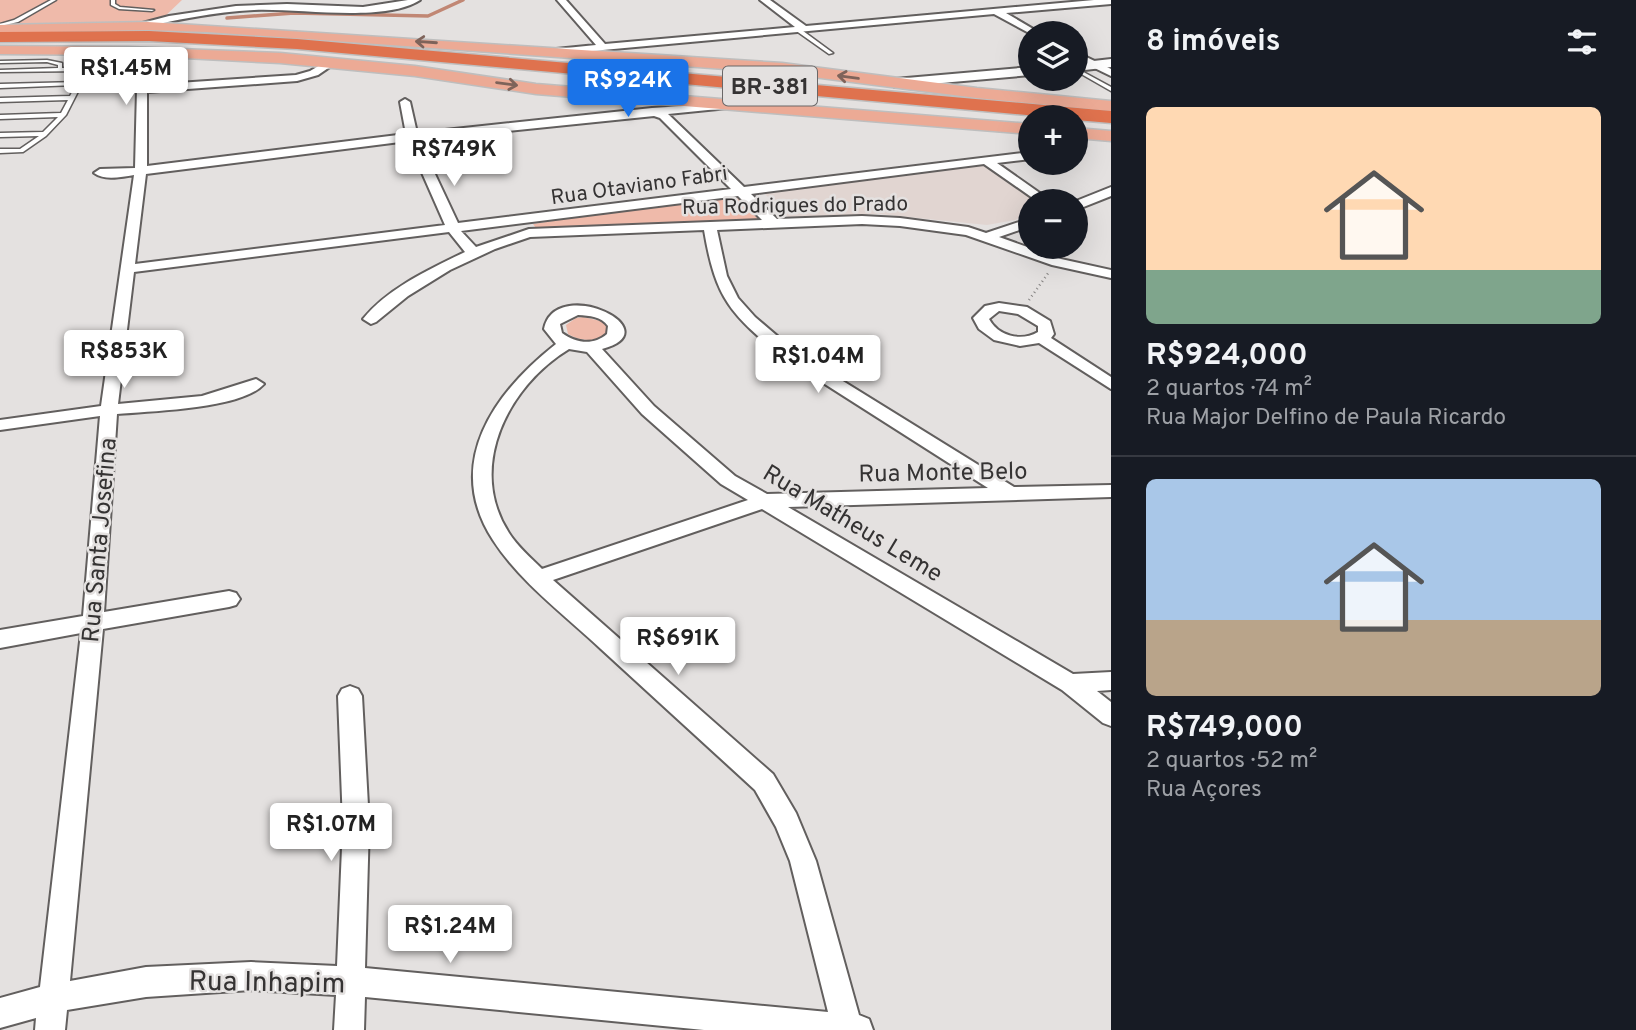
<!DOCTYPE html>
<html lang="pt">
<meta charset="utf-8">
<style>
:root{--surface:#171b24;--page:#20242c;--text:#f1f3f6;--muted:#9ea1a6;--line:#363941;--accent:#1a73e8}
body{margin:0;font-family:Overpass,sans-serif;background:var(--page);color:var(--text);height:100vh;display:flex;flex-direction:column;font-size:26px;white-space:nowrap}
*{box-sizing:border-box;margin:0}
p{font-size:23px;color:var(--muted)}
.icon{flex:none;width:38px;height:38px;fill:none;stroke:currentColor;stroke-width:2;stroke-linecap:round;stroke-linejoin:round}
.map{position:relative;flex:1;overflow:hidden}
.drawer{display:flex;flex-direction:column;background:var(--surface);width:525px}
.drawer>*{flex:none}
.buttons{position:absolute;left:1018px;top:21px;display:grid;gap:14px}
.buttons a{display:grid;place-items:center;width:70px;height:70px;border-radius:50%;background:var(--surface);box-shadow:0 7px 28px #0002;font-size:35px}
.price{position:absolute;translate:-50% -60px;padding:0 16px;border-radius:7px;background:#fff;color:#222;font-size:23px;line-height:46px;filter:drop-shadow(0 2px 4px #0008)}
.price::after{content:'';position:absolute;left:50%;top:42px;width:21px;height:16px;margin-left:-10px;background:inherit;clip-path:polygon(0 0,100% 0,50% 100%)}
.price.selected{background:var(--accent);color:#fff}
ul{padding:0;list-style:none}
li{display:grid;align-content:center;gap:14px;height:371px;padding:0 35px}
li+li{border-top:2px solid var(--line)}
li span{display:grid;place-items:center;height:217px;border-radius:10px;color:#555}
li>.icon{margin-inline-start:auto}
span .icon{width:126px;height:126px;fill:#fffc;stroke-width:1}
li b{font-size:30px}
h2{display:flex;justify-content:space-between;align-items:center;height:84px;padding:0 35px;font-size:30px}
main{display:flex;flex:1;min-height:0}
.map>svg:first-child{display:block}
.built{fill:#e1d5d1}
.green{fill:#efbaaa}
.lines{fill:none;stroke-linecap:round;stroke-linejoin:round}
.stream{stroke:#c18774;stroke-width:3.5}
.service-casing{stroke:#625f5e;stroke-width:3}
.minor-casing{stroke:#625f5e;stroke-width:4}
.tertiary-casing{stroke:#625f5e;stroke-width:4}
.primary-casing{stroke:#bebebe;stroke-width:3}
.motorway-casing{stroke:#bebebe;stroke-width:3}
.path{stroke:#848281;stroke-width:2.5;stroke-dasharray:1 3.5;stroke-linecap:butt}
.service{fill:#fff;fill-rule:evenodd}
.minor{fill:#fff;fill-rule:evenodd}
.tertiary{fill:#fff;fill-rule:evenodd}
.primary{fill:#ecaa95;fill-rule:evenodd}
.motorway{fill:#df724e;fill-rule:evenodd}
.oneway{stroke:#7e635a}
.labels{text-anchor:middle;stroke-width:5;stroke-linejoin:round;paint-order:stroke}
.far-street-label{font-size:21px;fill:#353333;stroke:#e4e1e0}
.shield{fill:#e4e1e0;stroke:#6a6767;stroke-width:2}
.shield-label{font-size:23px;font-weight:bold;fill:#353333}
.street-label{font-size:24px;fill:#353333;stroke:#e4e1e0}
.near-street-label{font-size:28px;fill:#353333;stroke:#e4e1e0}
</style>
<main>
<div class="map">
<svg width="1111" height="1030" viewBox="0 0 1111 1030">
<rect width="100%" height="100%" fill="#e4e1e0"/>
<path class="built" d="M982,165l7,2 45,34h-3v11l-16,8 -28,5 -109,-11 -90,3 -26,-26z"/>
<path class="green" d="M0,0h182l-21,20 -20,3 -141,2z
M734,193l27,28 -225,7 -3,-4z
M583,317l22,5 3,9c-10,12 -27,11 -40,3l-2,-9 10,-7z"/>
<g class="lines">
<path class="stream" d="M227,18l67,-5 134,3 35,-16"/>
<defs>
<path id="service" d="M51,0h5l-38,22 -18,4v-2l14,-4z
M111,0h4v4l5,3 34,3 -2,1 -33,-2 -8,-4z
M795,28h4l34,25 -4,1 -34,-24z
M110,50l4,1 -21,11 -27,53 -20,21 -23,16 -23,1v-4h20l19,-13 -39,1v-4l43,-1 15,-15 -58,2v-4l61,-2 7,-13 -68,2v-4l70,-2 6,-11 -76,3v-4l78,-2 6,-11 -84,1v-2l58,-2v-3l-11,-3 -47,1v-2l47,-1 15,3v5h23l4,-8z
M1076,68l35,19v4l-35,-20z"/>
<path id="minor" d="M408,0h12c-35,23 -122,8 -166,10 -40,2 -79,10 -118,19l-5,-3 38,-10 67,-10 51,-2 76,3z
M557,0h9l39,44 190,-17 -35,-27h10l36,26 288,-26h17v4l-105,9 34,20 -9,1 -37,-20 -435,40 -3,-1v-4l40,-4z
M150,50l8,2 -10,33 148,-10 14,-4 19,-11 8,2 -19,13 -21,6 -150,11v74l259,-32 -6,-32 5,-3 5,3 7,31 235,-25 80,-5 1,2 -5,3 -60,6 76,73 287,-35v7l-34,4 54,38h-14l-53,-37 -233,30 26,25 85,-3 38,2 68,9 18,6 45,-15v8l-32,11 62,22 50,11v8l-59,-13 -86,-30 -66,-9 -38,-2 -145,6 10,46 11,22 17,19 41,35 218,135 97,-2v12l-323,10 285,167 38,-2v18l-14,1 14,11v24l-8,-3 -41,-33 -300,-181 -209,71 220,194 23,39 20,48 43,154 10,4 4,11h-169l-339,-33 -1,33h-30l2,-35 -85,-5 -105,7 -79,13 -2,20h-30l1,-12 -36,10v-30l40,-11 41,-354 -81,15v-18l83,-14 17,-200 -100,14v-10l101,-14 33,-231c-13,2 -29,6 -40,-2l6,-4 35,-1 2,-79zM654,116l6,2 71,71 -273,34 -39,-83zM408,141l37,84 -310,39 11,-90zM738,196l24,24 -233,9 -53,18 -15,-16zM704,230c12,71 27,84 80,128l204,130 -221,6 -32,-18 -81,-70 -52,-57c71,-19 -47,-75 -58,-20l12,15c-61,48 -113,119 -63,196 27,42 72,75 108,109 51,47 103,94 154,141l21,37 14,34 38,151 -463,-44 4,-144 -7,-128 -4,-7 -8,-3 -8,3 -4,7 5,128 -6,142 -86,-4 -105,5 -76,14 33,-352 126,-22 7,-2 4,-6 -4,-6 -7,-2 -125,21 13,-198c34,-3 125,-5 147,-30l-8,-5 -54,17 -84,8 16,-132 315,-40 16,20c-35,17 -77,36 -102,67l8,5 5,-2 32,-26 42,-26 45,-21 35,-12zM578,315c12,1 23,1 30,11l-1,8c-14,12 -31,9 -45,-1l-2,-9zM569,349l18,3 55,62 79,70 27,16 -206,69c-11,-11 -25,-23 -33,-36 -43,-66 0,-148 60,-184z
M1076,52l35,17v7l-35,-17z
M1111,187v9l-35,14v-9z
M999,303l28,4 23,14 4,13 -3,4 60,39v12l-72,-46 -19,3 -26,-6 -15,-11 -6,-11 12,-12zM999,311l19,3 20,12v6c-17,10 -40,4 -49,-13z"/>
<path id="tertiary" d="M1111,59v8l-35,4v-8z
M1031,67v8l-136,12 -7,-4 7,-4z"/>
<path id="primary" d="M148,22l634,41 195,25 134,13v10l-134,-13 -195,-25 -575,-41 -59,-2 -148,3v-8z
M0,46l128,1 152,6 135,13 121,18 495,40v10l-495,-40 -121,-18 -135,-13 -152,-8 -128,-1z
M1076,128l35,3v10l-35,-3z"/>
<path id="motorway" d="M149,31l148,8 814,72v12l-35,-3v-3h-28l-751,-68 -148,-8 -149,1v-10z"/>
</defs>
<use href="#service" class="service-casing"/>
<use href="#minor" class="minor-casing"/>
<use href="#tertiary" class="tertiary-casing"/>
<use href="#primary" class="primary-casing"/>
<use href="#motorway" class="motorway-casing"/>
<path class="path" d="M1029,300l20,-28"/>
<use href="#service" class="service"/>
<use href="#minor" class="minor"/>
<use href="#tertiary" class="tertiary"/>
<use href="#primary" class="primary"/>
<use href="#motorway" class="motorway"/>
</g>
<defs><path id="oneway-shaft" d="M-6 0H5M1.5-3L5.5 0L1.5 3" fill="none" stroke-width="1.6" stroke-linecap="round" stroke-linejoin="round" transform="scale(1.75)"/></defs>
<g class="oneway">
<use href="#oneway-shaft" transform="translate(426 42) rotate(-176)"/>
<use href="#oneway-shaft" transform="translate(848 77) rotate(-172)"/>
<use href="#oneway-shaft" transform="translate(507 84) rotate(8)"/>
</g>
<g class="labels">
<g class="far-street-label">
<text transform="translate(639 185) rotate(-8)" y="7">Rua Otaviano Fabri</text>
<text transform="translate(795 205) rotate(-1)" y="7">Rua Rodrigues do Prado</text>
</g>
<rect class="shield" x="723" y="66.5" width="94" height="39" rx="5"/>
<g class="shield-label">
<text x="770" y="94">BR-381</text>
</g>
<g class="street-label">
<text transform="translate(943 472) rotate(-1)" y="8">Rua Monte Belo</text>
<text transform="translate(853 523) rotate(31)" y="8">Rua Matheus Leme</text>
<text transform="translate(99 540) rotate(-85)" y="8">Rua Santa Josefina</text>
</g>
<g class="near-street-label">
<text transform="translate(267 981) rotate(1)" y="10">Rua Inhapim</text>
</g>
</g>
</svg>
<div class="buttons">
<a><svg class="icon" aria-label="layers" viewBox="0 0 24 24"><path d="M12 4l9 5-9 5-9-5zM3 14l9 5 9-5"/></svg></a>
<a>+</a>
<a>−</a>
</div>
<b class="price" style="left:126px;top:107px">R$1.45M</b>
<b class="price selected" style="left:628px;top:119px">R$924K</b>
<b class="price" style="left:454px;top:188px">R$749K</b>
<b class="price" style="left:124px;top:390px">R$853K</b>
<b class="price" style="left:818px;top:395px">R$1.04M</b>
<b class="price" style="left:678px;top:677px">R$691K</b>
<b class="price" style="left:331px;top:863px">R$1.07M</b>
<b class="price" style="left:450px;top:965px">R$1.24M</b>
</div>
<section class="drawer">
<h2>8 imóveis<svg class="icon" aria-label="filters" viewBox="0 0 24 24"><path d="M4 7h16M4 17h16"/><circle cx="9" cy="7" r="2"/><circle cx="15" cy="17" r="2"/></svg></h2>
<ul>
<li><span style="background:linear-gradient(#ffd9b3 75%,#7fa58c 0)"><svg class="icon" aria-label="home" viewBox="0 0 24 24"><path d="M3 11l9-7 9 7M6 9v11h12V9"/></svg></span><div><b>R$924,000</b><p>2 quartos · 74 m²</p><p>Rua Major Delfino de Paula Ricardo</p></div></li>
<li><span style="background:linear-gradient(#a9c7e8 65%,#b9a48a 0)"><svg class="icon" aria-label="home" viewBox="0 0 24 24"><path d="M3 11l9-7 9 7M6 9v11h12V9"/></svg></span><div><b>R$749,000</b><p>2 quartos · 52 m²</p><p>Rua Açores</p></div></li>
</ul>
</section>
</main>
